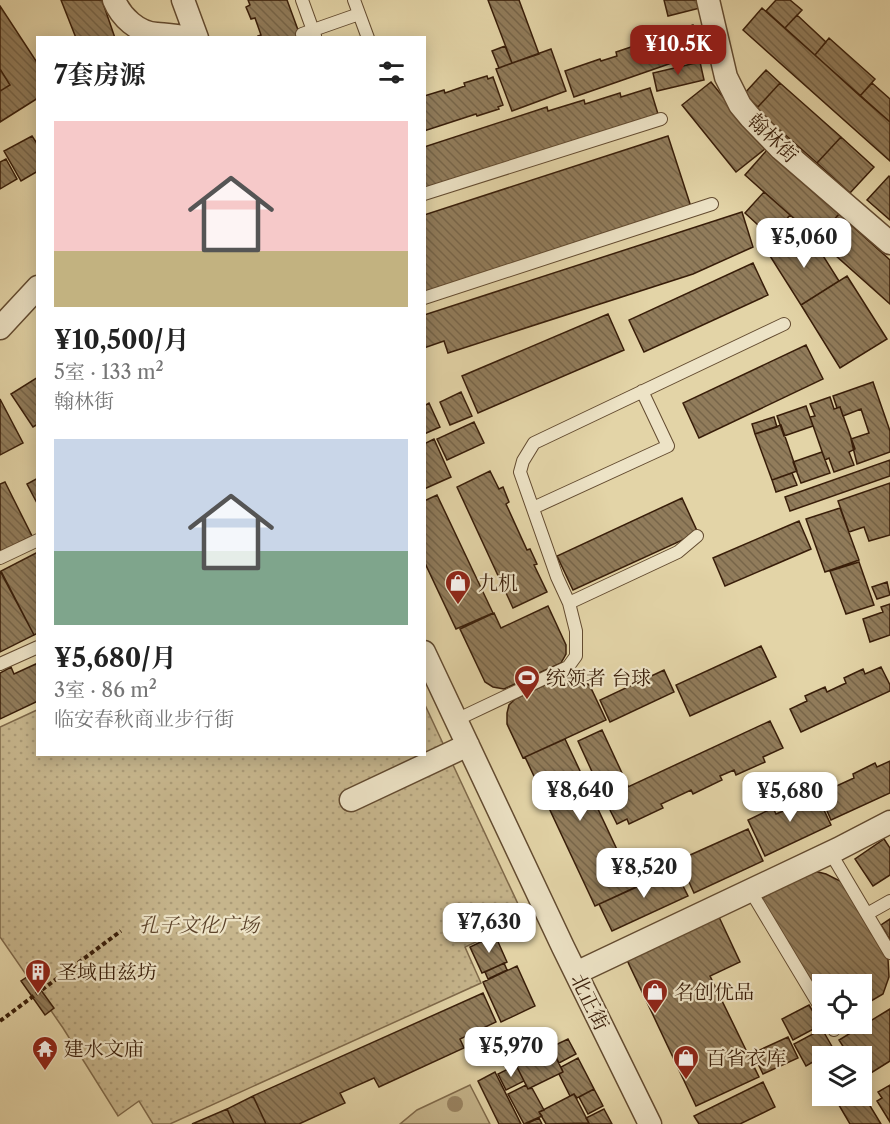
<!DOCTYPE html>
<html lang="zh">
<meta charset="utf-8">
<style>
:root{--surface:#fff;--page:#f6f6f6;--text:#222;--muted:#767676;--accent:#8f2418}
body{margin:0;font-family:"Libre Caslon Text","Noto Serif SC",serif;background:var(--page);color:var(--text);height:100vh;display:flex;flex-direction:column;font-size:22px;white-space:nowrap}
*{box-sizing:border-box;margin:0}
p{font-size:20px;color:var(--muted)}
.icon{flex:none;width:33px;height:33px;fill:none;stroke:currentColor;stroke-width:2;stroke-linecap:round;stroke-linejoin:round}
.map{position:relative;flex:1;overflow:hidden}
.details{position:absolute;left:36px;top:36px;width:390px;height:720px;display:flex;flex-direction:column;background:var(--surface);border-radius:0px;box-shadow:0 3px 15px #0003}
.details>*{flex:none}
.controls{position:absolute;left:812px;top:974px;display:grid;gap:12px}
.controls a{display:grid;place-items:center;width:60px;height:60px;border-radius:0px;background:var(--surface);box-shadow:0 3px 15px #0003;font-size:30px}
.price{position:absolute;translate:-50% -51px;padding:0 14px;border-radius:12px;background:#fff;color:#222;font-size:20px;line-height:39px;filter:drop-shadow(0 2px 3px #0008)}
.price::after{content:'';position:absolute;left:50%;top:36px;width:18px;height:14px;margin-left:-9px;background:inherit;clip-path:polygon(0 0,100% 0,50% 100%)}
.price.current{background:var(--accent);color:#fff}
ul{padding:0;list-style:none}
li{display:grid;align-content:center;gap:12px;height:318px;padding:0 18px}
li span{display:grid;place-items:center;height:186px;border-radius:0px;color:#555}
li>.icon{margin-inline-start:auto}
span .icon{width:108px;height:108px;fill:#fffc;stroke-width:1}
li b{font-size:26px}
h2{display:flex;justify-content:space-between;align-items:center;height:72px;padding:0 18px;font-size:26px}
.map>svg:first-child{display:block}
.park{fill:url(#park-dots);stroke:#7f694a;stroke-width:1.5}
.garden{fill:#c6b58c;stroke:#7f694a;stroke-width:1.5}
.building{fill:url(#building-back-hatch);stroke:#381d09;stroke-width:1.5}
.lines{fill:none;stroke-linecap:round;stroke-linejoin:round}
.lane-casing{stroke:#634b30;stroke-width:14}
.street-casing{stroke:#634b30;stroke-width:25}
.path{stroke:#381d09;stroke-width:4;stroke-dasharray:4.5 3;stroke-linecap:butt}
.lane{stroke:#ede3c6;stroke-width:12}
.street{stroke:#ede3c6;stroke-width:22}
.tree{fill:#998462}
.labels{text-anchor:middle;stroke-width:4.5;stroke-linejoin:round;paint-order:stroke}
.street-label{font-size:20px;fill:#381d09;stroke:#ede3c6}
.poi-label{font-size:20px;fill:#381d09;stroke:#ede3c6;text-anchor:start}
.park-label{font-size:20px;font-style:italic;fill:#5c432a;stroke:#ede3c6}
</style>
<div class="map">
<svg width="890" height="1124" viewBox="0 0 890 1124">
<defs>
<pattern id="park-dots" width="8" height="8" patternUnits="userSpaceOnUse" patternTransform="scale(1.5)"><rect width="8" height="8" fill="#c6b58c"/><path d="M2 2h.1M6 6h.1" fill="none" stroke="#ab9b77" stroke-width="1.8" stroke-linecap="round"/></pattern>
<pattern id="building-back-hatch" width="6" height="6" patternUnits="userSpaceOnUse" patternTransform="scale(1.5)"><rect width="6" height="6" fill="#917c5b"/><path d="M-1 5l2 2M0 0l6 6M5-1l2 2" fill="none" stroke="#776549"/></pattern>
</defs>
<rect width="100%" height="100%" fill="#e3d4a7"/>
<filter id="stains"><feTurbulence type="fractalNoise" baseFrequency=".00333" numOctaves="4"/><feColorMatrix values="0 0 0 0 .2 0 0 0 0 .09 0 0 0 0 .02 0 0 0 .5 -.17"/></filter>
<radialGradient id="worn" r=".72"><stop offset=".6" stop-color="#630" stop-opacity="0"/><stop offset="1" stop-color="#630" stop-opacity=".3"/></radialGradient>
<path class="park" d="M425,705l100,214 -60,28 16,36 -311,141h-17l-14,-23 -21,15 -55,-88 -63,-91v-210l37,-17 1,44h386z"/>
<path class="garden" d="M470,1085l20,39h-90l17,-14z"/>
<path class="building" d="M61,0h41l13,38h-39z
M248,0h39l14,38h-42l-1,-2 3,-1 -6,-17 -4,1 -5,-12 4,-2z
M488,0h31l20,54 -27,9z
M664,0h34l2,8 -32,8z
M776,0h14l12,10 -17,18 -19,-17z
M0,6l38,58v34l-38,24v-31l10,-6 -10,-16z
M762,8l128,114v39l-147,-131z
M797,15l29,27 -11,13 -30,-27z
M693,25l1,3 7,-2 8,24 -135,47 -9,-26 35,-12 1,2 16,-5 -1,-4 30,-10 1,3 16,-5 -2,-4z
M829,38l46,41 -15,17 -45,-41z
M505,46l7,17 -13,5 -7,-17z
M551,49l15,42 -54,20 -16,-42z
M700,62l4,18 -47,11 -4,-18z
M0,69l10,16 -10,6z
M766,70l14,13 -22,24 -14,-13z
M487,76l1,3 5,-2 10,28 -5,2 1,2 -22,7 -1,-2 -52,17v-35l20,-6 1,3 20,-7 -1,-3z
M711,82l54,67 -29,23 -54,-67z
M780,83l61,54 -24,26 -61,-54z
M872,83l18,16v23l-30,-26z
M650,88l8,26 -234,75v-42l123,-40 1,4 36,-11 1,4 35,-11 1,4z
M32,136l6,9v26l-17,10 -17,-30z
M668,136l24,74 -268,86v-81z
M841,137l33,30 -24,26 -33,-30z
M767,150l72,64 -22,25 -72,-64z
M6,159l11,20 -17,10v-27z
M889,176l1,1v43l-23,-20z
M764,192l26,23 -19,22 -26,-24z
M742,212l11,35 -60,27 -245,79 -4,-12 -20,7v-33z
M839,214l51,46v44l-73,-65z
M808,232l31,49 -38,24 -31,-49z
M753,263l15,32 -124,57 -15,-32z
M847,276l40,63 -47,29 -39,-63z
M608,314l16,36 -146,63 -16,-37z
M806,345l17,34 -124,59 -16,-35z
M38,377v47l-5,3 -22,-33z
M873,382l17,49v21l-33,12 -6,-25 18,-6 -8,-24 -18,7 -3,-9 -3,1 -4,-12z
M461,392l11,24 -22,9 -10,-23z
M830,397l4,12 6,-2 15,42 -6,3 5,13 -20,7 -5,-14 -4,2 -15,-43 5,-1 -5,-12z
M0,399l23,44 -23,12z
M429,403l11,24 -16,7v-28z
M806,406l7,20 -29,10 -7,-20z
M774,417l3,10 -22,7 -3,-10z
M474,422l10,21 -37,17 -10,-21z
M781,425l16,46 -25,9 -17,-46z
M434,439l17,38 -27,12v-45z
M822,452l8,21 -29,10 -8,-21z
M890,460v16l-100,35 -5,-14z
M490,471l9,18 4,-2 6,15 -3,2 21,46 3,-1 7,15 -3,1 13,27 -34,16 -56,-121z
M792,473l5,12 -21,7 -4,-12z
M38,478v27l-11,-21z
M5,482l27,54 -32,16v-68z
M890,483v52l-21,6 -5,-14 -15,5 -11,-31z
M437,495l56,118 -37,16 -32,-68v-60z
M682,498l16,35 -125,57 -16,-34z
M840,508l19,52 -34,12 -19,-53z
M799,521l12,28 -86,37 -12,-28z
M38,552v81l-4,2 -33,-64z
M859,562l15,43 -28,9 -16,-43z
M0,571l34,64 -34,17z
M887,582l3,13 -13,4 -5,-12z
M890,604v31l-20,7 -7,-23 20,-7 -2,-5z
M548,606l18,39v9l-5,9 -57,26 -11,-2 -8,-5 -25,-53 34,-16 7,15z
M761,646l15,31 -86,39 -14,-31z
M38,663v38l-38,18v-46l11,-6 3,7z
M881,667l9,18v6l-89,41 -11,-23 17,-8 -2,-5 20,-9 2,5 19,-9 -2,-5 19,-9 2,5z
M664,670l10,22 -64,30 -10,-22z
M566,675l14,2 10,9 16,34 -83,38 -16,-34v-11l2,-8 6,-6z
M770,721l13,27 -20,9 2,5 -29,13 -2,-5 -14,6 2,4 -29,14 -2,-4 -30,14 2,4 -34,16 -2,-5 -10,5 -13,-26z
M602,730l26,56 -24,12 -26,-57z
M565,739l70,149 -40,18 -70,-149z
M890,761v32l-59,27 -13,-30 11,-5 1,4 24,-11 -1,-4 22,-11 2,4z
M814,789l17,36 -66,31 -17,-36 25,-12 3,6 17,-7 -3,-7z
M748,829l15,32 -69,32 -15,-33z
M884,839l6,9v27l-17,11 -18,-27z
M673,866l15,30 -76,35 -13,-27 50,-23 -1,-4z
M810,870l16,4 16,8 46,77 1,18 -6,17 -22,13v-23h-39v21l-63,-105z
M719,917l21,45 -30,14 49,101 -63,29 -69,-146z
M890,919v21l-9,-15z
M495,935l12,27 -25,11 -12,-26z
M504,963l3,7 -19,9 -3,-7z
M517,966l18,40 -34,16 -18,-40z
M30,975l24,33 -9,7 -24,-34z
M483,993l13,29 -36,17 4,9 -85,39 -5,-9 -34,15 5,10 -46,21h-33l-13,-28z
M809,1005l12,20 -28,15 -11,-21z
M890,1009v52l-27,17 -2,-22h-12l-10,-16z
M822,1029l12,21 -28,16 -12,-22z
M788,1037l10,21 -35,16 -10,-21z
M568,1039l8,15 -17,9 -8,-16z
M551,1047l12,25 -35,17 -12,-24z
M578,1058l16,31 -17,9 -3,-4 -4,2 -11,-22 4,-2 -2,-5z
M516,1065l8,16 -18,9 -8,-16z
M495,1072l26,52h-22l-21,-43z
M763,1082l12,25 -35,17h-41l-5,-8z
M526,1085l2,4 4,-1 12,22 -5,2 3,4 -18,8 -16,-30z
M890,1085v37l-13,-21 5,-3 -4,-6z
M594,1089l9,17 -15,8 -9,-17z
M861,1091l20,33h-31l-17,-29h28z
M574,1094l15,29 -43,1 -7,-12z
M253,1096l13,28h-32l-7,-15z
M227,1109l7,15h-42z
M604,1109l8,15h-26l3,-1 -3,-5z
M539,1118l3,6h-16z"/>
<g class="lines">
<defs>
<path id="lane" d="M302,0l13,36
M354,0l14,38
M302,34l57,-20
M424,194l237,-75
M424,298l288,-94
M533,508l135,-62 -26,-55
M0,558l38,-18
M569,603l109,-51 19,-16
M0,664l38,-17
M456,720l112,-53 8,-11v-25l-7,-28 -12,-26 -37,-105 3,-11 11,-18 250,-119
M830,852l60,101
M750,890l72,120
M867,914l23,-13
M830,1023l4,7"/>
<path id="street" d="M114,0c7,17 24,33 43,34 11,1 18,1 29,4
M183,0l14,38
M708,0l18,77 14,28 10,12 31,32 109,94
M0,328l38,-41
M424,652l139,295 87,177
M351,800l117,-55
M576,973l262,-124 52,-27"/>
</defs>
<use href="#lane" class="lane-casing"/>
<use href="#street" class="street-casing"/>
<path class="path" d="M0,1021l121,-90"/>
<use href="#lane" class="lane"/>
<use href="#street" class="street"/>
</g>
<circle class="tree" cx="455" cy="1104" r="8"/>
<defs>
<symbol id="shop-pin" viewBox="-11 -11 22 30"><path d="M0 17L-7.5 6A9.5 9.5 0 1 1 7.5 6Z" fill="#8f2418" stroke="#ede3c6"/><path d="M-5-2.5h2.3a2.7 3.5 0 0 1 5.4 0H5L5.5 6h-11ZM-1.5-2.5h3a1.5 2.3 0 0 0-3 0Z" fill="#fff"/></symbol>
<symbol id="stadium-pin" viewBox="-11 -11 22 30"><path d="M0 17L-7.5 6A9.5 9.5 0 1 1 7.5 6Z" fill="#8f2418" stroke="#ede3c6"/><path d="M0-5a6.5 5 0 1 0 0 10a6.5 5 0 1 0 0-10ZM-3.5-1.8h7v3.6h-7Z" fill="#fff"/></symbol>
<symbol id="building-pin" viewBox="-11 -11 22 30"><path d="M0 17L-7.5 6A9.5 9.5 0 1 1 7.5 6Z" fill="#8f2418" stroke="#ede3c6"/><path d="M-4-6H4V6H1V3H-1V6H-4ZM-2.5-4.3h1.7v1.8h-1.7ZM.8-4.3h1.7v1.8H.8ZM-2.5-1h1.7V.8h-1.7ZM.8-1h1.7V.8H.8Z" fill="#fff"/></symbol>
<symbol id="temple-pin" viewBox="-11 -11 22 30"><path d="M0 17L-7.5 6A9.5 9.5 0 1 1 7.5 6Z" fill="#8f2418" stroke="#ede3c6"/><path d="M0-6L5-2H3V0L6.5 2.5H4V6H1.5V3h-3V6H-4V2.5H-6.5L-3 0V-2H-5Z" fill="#fff"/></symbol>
</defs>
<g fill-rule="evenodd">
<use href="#shop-pin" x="443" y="568" width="30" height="40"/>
<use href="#stadium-pin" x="512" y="663" width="30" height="40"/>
<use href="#building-pin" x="23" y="957" width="30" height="40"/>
<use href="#shop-pin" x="640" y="977" width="30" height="40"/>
<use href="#temple-pin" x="30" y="1034" width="30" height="40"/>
<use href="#shop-pin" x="671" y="1043" width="30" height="40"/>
</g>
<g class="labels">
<g class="street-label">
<text transform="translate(773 138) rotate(44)" y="7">翰林街</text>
<text transform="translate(590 1002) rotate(64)" y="7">北正街</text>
</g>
<g class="poi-label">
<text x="478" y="590">九机</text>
<text x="546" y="685">统领者 台球</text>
<text x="57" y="979">圣域由兹坊</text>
<text x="674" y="999">名创优品</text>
<text x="64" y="1056">建水文庙</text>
<text x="706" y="1065">百省衣库</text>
</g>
<g class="park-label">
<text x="199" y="932">孔子文化广场</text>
</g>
</g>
<rect width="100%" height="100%" filter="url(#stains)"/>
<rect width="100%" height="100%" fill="url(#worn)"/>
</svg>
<div class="controls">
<a><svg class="icon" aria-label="locate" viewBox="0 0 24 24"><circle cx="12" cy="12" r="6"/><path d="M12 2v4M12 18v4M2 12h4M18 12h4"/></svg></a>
<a><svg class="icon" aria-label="layers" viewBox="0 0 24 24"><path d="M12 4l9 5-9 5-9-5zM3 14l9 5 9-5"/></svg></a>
</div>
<b class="price current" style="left:678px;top:76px">¥10.5K</b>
<b class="price" style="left:804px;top:269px">¥5,060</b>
<b class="price" style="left:580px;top:822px">¥8,640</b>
<b class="price" style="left:790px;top:823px">¥5,680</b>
<b class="price" style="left:644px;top:899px">¥8,520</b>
<b class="price" style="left:489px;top:954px">¥7,630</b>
<b class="price" style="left:511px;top:1078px">¥5,970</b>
<section class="details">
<h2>7套房源<svg class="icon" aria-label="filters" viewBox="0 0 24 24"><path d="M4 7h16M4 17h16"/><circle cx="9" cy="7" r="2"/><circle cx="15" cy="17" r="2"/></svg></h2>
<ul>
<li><span style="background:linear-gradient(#f6c9c9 70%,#c2b280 0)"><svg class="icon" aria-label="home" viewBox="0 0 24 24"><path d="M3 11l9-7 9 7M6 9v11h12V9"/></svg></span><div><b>¥10,500/月</b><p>5室 · 133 m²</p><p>翰林街</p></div></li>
<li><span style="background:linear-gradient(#c9d6e8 60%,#7fa58c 0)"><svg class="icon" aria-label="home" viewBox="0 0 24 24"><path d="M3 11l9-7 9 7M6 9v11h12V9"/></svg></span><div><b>¥5,680/月</b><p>3室 · 86 m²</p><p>临安春秋商业步行街</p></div></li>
</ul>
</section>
</div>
